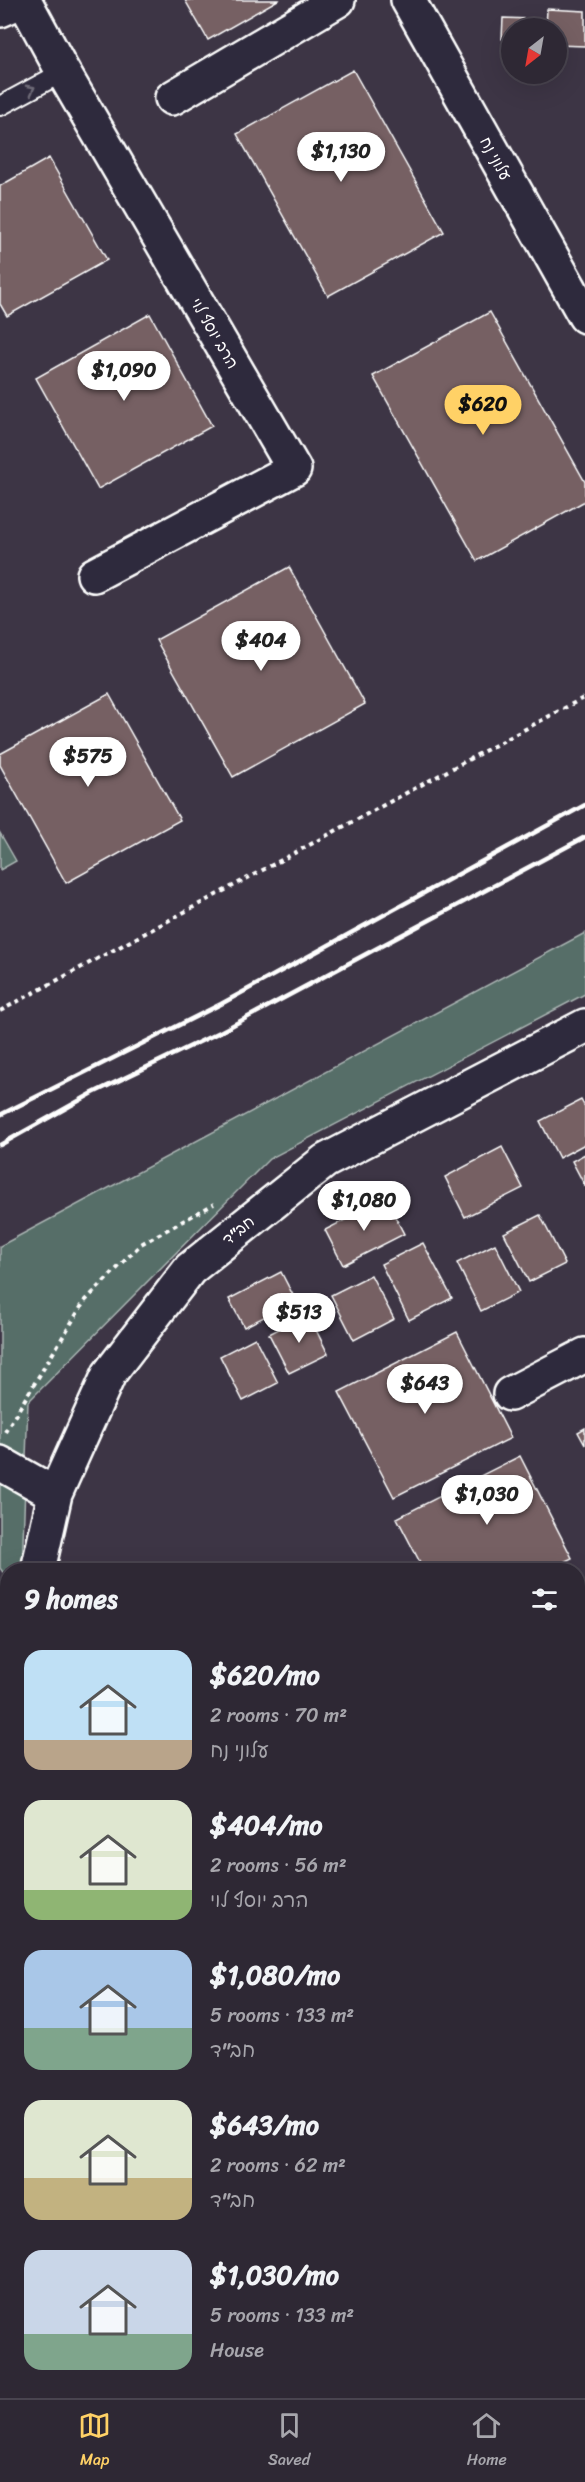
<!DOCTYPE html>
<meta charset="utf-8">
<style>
:root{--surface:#2e2834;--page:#36303c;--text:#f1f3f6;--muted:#a7a6ac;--line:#49444f;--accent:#ffd166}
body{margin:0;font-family:Sriracha,"Playpen Sans Hebrew",sans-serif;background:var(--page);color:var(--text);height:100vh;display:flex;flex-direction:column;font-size:22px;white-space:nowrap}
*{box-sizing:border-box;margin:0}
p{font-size:20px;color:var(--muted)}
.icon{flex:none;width:33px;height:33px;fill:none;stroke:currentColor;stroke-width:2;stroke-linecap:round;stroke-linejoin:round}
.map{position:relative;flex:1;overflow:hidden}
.drawer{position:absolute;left:0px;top:1563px;width:585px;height:836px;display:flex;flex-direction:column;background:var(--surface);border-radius:24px 24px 0 0;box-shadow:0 6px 24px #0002,0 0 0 2px var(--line)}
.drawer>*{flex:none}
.needle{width:39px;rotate:211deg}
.tools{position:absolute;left:501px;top:18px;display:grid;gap:12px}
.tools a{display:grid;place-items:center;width:66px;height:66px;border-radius:50%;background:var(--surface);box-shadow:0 6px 24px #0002,0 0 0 2px var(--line);font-size:30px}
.price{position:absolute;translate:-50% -51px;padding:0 14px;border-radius:21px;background:#fff;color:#222;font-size:20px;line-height:39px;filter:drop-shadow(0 2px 3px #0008)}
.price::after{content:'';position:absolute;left:50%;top:36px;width:18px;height:14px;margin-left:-9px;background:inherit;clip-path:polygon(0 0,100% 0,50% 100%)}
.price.selected{background:var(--accent);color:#111}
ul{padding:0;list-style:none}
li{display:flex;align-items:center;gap:18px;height:150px;padding:0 24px}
li span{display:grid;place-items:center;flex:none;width:168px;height:120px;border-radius:18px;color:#555}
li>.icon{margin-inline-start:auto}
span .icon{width:72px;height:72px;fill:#fffc;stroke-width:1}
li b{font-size:26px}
h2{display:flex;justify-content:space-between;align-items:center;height:72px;padding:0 24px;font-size:26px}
.tab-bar{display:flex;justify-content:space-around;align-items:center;height:84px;border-top:2px solid var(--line);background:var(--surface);font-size:16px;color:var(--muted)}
.tab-bar a{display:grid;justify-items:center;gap:3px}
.tab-bar .selected{color:var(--accent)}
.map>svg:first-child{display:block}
.green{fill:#576e68;stroke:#abb6b4;stroke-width:1.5}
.building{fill:#766064;stroke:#fff;stroke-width:1.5}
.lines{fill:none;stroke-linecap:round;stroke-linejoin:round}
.service-casing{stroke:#fff;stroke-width:22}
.minor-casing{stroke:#fff;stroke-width:38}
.tertiary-casing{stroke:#fff;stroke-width:38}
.path{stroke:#fff;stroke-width:4;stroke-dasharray:4.5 4.5;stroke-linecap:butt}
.service{stroke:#2f2a3d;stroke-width:18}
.minor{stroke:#2f2a3d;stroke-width:33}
.tertiary{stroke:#2f2a3d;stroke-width:33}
.rail{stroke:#fff;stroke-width:4.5}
.oneway{stroke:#6d6a77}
.labels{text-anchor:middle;stroke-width:5;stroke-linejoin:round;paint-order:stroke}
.street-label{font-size:16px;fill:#fff;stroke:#2f2a3d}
</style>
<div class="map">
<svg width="585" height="2398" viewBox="0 0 585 2398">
<rect width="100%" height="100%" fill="#3d3545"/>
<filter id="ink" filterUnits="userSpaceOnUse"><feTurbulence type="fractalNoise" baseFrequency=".0167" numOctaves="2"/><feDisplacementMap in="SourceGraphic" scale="12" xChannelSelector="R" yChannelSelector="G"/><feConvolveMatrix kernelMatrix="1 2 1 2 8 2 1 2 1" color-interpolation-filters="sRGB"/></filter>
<g filter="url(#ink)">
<path class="green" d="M0,833l16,28 -16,9z
M585,933v61l-316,165 -241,243 -6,168h-14l-1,8 -7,-10v-322z
M0,2108l8,13 -1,139 -7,4z"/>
<path class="building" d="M185,0h93l-70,40z
M547,9l38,2v35l-29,-1v-17h-10z
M503,18l28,1 -1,9h-18v11h-10z
M353,70l91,162 -116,64 -91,-162z
M49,158l58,102 -100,56 -7,-12v-118z
M490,312l95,170v19l-108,60 -104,-185z
M150,314l62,112 -114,63 -62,-111z
M289,567l76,137 -132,73 -77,-137z
M109,694l71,126 -114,63 -66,-118v-11z
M581,1100l4,7v37l-26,14 -19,-37z
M502,1147l21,41 -58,29 -20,-40z
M585,1154v32l-13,-25z
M386,1199l18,35 -61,31 -18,-35z
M540,1215l25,49 -36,18 -25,-49z
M423,1243l29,55 -43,22 -28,-56z
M495,1244l24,48 -38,19 -24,-48z
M281,1272l15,29 -52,26 -15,-28z
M371,1275l23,44 -40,21 -23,-45z
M308,1314l20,40 -39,19 -20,-39z
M457,1332l54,106 -117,59 -55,-105z
M255,1338l23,45 -35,18 -23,-45z
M585,1428v17l-7,-13z
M520,1456l52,102 -25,12h-123l-27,-52z
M585,1858v72l-7,3v-72z
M6,1903l2,1v158l-8,-13v-143z
M585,1972v87l-7,4v-88z
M119,2391h140l-1,7h-140z
M466,2391h39l-12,7h-23z"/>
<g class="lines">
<defs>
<path id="service" d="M0,106l63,-34
M578,1826l7,-5
M578,2158l7,-5"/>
<path id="minor" d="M24,0l39,72 231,397 -200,106
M408,0l177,316
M172,98l166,-98
M510,1394l75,-39
M0,1463l55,31
M38,1570l17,-76 54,-120 81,-105 135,-108 260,-135
M0,2360l8,-5
M396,2391l4,7"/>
<path id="tertiary" d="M0,10l23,-10"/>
</defs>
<use href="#service" class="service-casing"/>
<use href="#minor" class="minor-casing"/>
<use href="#tertiary" class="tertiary-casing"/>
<path class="path" d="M0,1011l585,-314
M5,1432l79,-130 57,-58 73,-40"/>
<use href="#service" class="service"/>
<use href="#minor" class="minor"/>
<use href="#tertiary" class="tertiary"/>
<path class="rail" d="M0,1115l221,-111 364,-199
M0,1145l93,-52 127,-61 365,-195"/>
</g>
<defs><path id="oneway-chevron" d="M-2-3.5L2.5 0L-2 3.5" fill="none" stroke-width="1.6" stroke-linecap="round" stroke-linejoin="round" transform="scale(1.5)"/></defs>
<use class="oneway" href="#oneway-chevron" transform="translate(31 89) rotate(-28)"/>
</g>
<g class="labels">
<g class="street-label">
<text transform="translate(496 158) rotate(61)" y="6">עלוני נח</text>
<text transform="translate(215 333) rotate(60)" y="6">הרב יוסף לוי</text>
<text transform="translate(238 1230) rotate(-39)" y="6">חב"ד</text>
</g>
</g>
</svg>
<div class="tools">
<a><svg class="needle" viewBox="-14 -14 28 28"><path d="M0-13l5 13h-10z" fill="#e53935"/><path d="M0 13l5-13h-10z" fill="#a7a6ac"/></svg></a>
</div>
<b class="price" style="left:341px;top:183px">$1,130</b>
<b class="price" style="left:124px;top:402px">$1,090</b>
<b class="price selected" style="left:483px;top:436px">$620</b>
<b class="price" style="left:261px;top:672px">$404</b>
<b class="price" style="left:88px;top:788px">$575</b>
<b class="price" style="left:364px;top:1232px">$1,080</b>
<b class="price" style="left:299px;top:1344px">$513</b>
<b class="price" style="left:425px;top:1415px">$643</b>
<b class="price" style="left:487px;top:1526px">$1,030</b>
<section class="drawer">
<h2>9 homes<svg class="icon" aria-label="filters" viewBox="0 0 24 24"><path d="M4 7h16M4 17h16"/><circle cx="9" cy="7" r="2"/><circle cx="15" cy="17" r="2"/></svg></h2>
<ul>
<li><span style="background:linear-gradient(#bfe0f5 75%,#b9a48a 0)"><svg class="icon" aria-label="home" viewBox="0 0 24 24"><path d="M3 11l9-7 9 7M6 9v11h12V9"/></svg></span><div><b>$620/mo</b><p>2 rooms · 70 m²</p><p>עלוני נח</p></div></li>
<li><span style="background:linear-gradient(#dfe7d0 75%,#8fb573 0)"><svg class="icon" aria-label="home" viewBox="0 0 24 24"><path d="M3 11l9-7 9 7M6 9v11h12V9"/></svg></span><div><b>$404/mo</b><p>2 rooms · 56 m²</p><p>הרב יוסף לוי</p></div></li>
<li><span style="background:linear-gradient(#a9c7e8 65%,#7fa58c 0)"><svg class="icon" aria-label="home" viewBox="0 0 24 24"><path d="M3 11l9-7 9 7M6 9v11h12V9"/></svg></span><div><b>$1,080/mo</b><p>5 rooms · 133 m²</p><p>חב&quot;ד</p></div></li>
<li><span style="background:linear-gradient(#dfe7d0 65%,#c2b280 0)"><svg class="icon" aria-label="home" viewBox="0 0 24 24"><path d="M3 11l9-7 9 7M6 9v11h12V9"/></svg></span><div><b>$643/mo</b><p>2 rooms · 62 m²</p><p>חב&quot;ד</p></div></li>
<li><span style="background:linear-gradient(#c9d6e8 70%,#7fa58c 0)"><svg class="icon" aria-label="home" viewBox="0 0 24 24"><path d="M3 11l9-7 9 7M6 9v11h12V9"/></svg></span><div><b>$1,030/mo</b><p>5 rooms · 133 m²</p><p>House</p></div></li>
</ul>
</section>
</div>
<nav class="tab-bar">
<a class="selected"><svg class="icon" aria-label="map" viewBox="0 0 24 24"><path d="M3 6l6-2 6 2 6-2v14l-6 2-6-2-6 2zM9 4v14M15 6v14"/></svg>Map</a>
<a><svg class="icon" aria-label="saved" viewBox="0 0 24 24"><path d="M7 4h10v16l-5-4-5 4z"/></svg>Saved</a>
<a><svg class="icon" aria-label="home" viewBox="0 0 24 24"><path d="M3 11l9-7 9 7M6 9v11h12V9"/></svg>Home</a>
</nav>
